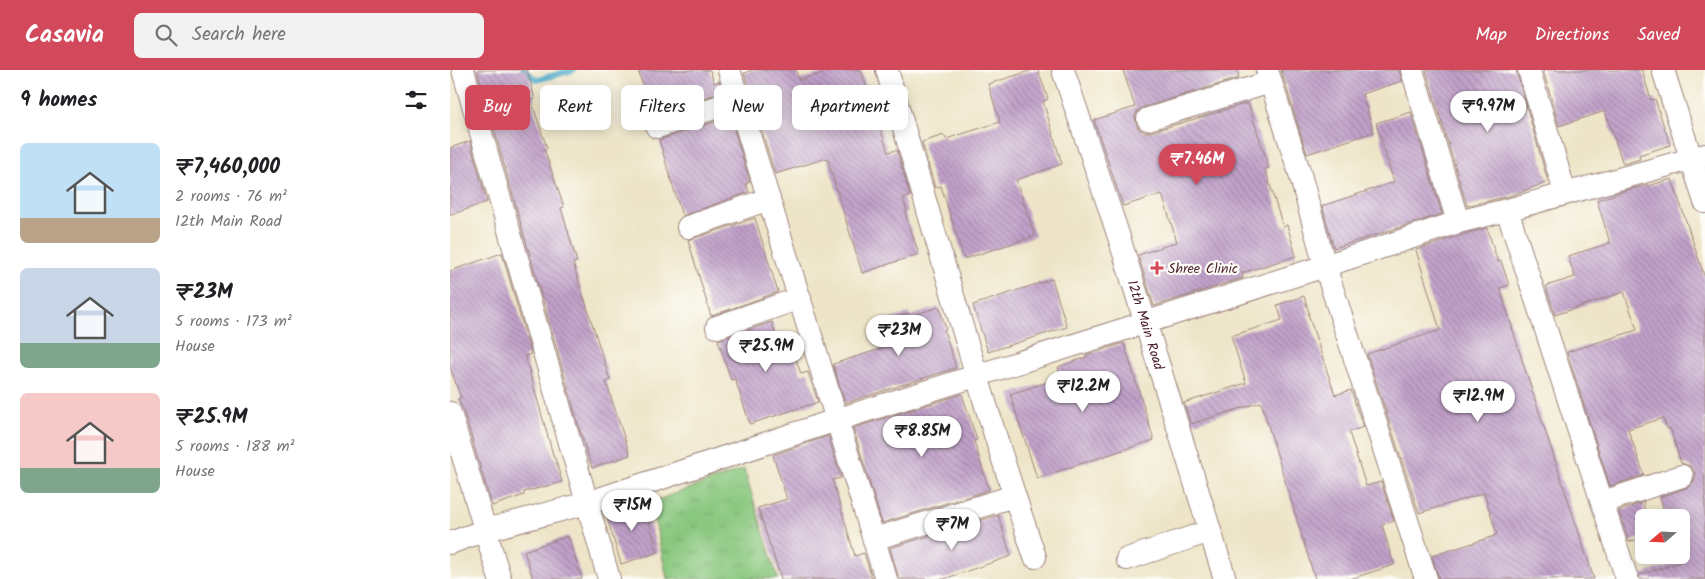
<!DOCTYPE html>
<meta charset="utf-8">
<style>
:root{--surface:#fff;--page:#f2f2f2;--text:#202124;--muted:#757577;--accent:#d1495b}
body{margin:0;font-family:Kalam,sans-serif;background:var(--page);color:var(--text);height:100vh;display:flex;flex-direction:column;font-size:19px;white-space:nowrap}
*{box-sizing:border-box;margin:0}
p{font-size:16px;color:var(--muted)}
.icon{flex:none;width:28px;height:28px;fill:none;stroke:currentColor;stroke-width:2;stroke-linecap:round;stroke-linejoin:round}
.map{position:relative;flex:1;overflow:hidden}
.panel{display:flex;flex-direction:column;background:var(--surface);width:450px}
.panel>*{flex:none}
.guide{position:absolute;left:15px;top:15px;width:475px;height:45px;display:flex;gap:10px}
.needle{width:32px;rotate:251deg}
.controls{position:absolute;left:1185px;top:439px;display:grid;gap:10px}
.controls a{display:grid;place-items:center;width:55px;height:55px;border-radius:8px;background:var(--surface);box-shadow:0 2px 12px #0003;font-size:25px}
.price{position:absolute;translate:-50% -42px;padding:0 11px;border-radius:18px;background:#fff;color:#222;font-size:16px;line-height:32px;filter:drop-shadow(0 1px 2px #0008)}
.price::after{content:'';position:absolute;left:50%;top:30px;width:15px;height:11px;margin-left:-8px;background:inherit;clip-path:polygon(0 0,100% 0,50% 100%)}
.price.active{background:var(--accent);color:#fff}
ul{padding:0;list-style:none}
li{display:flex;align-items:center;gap:15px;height:125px;padding:0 20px}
li span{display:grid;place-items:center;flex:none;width:140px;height:100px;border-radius:8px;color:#555}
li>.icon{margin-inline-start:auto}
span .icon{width:60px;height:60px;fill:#fffc;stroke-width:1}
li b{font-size:21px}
h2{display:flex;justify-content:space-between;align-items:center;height:60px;padding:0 20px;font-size:21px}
.tag{padding:0 18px;border-radius:8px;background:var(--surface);box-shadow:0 2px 12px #0003;font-size:18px;line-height:45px}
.tag.active{background:var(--accent);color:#fff}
header{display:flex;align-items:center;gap:30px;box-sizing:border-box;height:70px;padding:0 25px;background:var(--accent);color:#fff}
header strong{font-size:24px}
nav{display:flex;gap:28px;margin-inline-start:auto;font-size:18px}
.search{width:350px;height:45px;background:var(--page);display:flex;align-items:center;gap:12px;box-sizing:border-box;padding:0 18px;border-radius:8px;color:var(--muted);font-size:19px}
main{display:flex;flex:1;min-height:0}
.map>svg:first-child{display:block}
.grass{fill:url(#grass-tufts);stroke:#6a7354}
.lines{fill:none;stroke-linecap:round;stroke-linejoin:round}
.stream{stroke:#48a8c7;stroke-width:6}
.building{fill:url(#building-back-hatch)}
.minor-casing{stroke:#9c827a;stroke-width:24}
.minor{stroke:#fff;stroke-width:22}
.poi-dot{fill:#d1495b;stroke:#fdfcf7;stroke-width:2}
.labels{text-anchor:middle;stroke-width:4.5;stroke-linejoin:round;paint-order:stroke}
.poi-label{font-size:14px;fill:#4a1f2b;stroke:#fdfcf7;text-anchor:start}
.street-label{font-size:14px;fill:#4a1f2b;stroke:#fdfcf7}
</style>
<header>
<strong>Casavia</strong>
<div class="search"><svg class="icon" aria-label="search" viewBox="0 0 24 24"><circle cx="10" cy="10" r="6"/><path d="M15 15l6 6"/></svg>Search here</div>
<nav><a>Map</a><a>Directions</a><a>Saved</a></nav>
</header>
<main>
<section class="panel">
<h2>9 homes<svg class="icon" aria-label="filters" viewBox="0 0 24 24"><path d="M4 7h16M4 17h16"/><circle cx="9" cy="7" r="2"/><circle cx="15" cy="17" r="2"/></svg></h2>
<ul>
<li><span style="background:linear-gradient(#bfe0f5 75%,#b9a48a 0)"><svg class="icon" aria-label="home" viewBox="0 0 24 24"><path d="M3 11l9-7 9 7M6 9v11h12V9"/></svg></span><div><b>₹7,460,000</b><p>2 rooms · 76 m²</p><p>12th Main Road</p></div></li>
<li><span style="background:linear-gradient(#c9d6e8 75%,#7fa58c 0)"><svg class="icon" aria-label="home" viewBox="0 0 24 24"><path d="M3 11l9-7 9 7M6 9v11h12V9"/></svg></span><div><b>₹23M</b><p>5 rooms · 173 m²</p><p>House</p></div></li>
<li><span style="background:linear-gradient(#f6c9c9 75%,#7fa58c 0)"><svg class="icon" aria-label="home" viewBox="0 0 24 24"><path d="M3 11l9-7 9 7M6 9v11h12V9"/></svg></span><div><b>₹25.9M</b><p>5 rooms · 188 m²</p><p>House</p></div></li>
</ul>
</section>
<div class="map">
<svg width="1255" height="509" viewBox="0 0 1255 509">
<defs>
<pattern id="grass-tufts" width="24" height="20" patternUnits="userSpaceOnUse" patternTransform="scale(1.25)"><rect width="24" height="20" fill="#89c77e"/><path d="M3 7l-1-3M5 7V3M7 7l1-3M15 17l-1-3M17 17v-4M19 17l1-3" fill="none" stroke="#78aa6d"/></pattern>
<pattern id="building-back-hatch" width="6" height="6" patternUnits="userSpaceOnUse" patternTransform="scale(1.25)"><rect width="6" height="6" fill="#c1a1ca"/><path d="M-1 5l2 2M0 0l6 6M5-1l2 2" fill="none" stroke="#9f83a4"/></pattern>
</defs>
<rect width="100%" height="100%" fill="#fdfcf7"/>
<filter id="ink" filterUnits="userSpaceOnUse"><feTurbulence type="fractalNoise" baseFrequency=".02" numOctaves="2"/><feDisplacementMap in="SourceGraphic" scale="10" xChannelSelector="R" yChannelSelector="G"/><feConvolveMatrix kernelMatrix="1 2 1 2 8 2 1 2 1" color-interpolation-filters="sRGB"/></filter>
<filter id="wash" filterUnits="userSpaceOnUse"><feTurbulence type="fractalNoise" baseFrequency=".0096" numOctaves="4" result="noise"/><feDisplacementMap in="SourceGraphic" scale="20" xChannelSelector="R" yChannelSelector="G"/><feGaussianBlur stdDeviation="1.12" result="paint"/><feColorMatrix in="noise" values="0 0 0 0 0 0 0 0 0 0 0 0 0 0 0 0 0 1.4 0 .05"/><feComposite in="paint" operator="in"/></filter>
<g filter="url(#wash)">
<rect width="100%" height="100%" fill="#eee5c8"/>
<path class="grass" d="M294,399l34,110h-111l-16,-77z"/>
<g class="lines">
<path class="stream" d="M73,0l14,10 36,-10"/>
</g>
<g id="blocks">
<path class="building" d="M27,0h50l8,29 -4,1 16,48 -3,1 20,58 -3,1 16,54 -4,1 37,117 -4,2 24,73 -38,13 -12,-38z
M188,0h72l4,13 5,-2 3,11 -70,23z
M303,0h43l3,10 34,-10h28l27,82 9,-2 13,46 -7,2 4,14 -2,1 14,41 -57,19 -35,-115 -52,16 -31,-101z
M583,0h5l10,29 -5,2 19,63 -46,16 19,56 -71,23 -23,-73 -6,2 -13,-46 22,-7 2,4 54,-17 -12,-38z
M673,0h114l2,8 -95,29 -6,3 -3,6 1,7 3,6 6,3h6l97,-29 21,65 -4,1 18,58 4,-2 9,31 -54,17 1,5 -89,28 -16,-51 39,-13 -15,-48 -39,12 -29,-86 41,-13z
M831,0h118l3,11 -40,13 12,38 -67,22z
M976,0h90l32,112 -39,14 -42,10z
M1093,0h99l9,30 4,-1 15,46 -31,10 1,4 -17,5 -18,-53 -46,15z
M961,42l31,102 -108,34 -12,-42 72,-24 -18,-59z
M280,47l20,65 -4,1 3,9 -67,24 -23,-76z
M20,71l17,61 -37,13v-67z
M1222,109l33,99v301h-65l-1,-4 42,-13v-44h-15l-6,-21 26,-9 5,-3 4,-6v-7l-5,-6 -9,-3 -11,-35 -3,1 -4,-11 -35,11 16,46 -34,11 -43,-134 70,-22 -13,-38 -69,23 -9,-29 29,-9 -7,-21 42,-13 -13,-43 34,-11 17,-4v1z
M305,148l23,74 -67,24 -23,-76z
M1037,158l11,34 3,-1 8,24 -9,3 23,75 71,216h-155l-7,-23 63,-20 -1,-1 3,-1 -13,-41 -65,20 -52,-159 73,-24 -24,-80 46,-15z
M52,183l29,101 -6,2 29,102h1l7,24 -38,10v3l-32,11 -29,-97 -5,-10 3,-1 -11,-31v-96z
M602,209l15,48 -79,25 -15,-47z
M854,226l5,17 -1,1 27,81 16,-5 12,37 -14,5 17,54 15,-4 13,39 -12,4 12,40 -44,14h-35l-54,-177 -70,22 -7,-21 62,-20 -15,-47 51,-16 -5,-15z
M489,237l7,22 -2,1 12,38 -111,35 -12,-39 57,-18 -8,-24 27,-9 1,3z
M322,252l5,18 11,-4 13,38 7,-2 10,30 -68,22 -15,-45 -4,1 -13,-40z
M674,273l30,97 -117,38 -27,-84 51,-16 -3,-11 29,-10 -1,-2z
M512,324l15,46 -3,1 15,49 -107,33 -29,-95z
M378,366l13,42 -9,2 10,32 13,44 9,-3 8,26h-91l-23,-71 29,-9 -14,-44z
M192,429l16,53 -37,12 -16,-53z
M1194,432v35l-15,5 -10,-31z
M548,445l13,41 -67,23h-45l-9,-31z
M118,466l14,43h-49l-9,-28z"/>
</g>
</g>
<g filter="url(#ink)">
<use href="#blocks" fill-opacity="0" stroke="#9c827a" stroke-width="1"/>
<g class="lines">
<defs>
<g id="minor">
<path d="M13,0l146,509"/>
<path d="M279,0c53,169 104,340 157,509"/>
<path d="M437,0c48,163 93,326 148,487"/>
<path id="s1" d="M613,0l54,161 108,348"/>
<path d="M817,0l33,104 25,92 101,313"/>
<path d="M962,0l46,152"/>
<path d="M1079,0l36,123"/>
<path d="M1213,0l42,132"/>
<path d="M698,49l123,-37"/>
<path d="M207,57l81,-27"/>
<path d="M1057,140l120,369"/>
<path d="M238,157l81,-28"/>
<path d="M267,257l83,-29"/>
<path d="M0,343l50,166"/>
<path d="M1153,432l79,-26"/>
<path d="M424,469l140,-43"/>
<path d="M0,473l36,-13 101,-27 249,-83 489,-154 133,-44 49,-12 198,-55"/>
<path d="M677,489l83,-28"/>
</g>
</defs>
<use href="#minor" class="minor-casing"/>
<use href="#minor" class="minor"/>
</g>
</g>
<path class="poi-dot" d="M704.5 190.5h5v5h5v5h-5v5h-5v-5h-5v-5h5z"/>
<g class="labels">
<g class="poi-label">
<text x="718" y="203">Shree Clinic</text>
</g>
<g class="street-label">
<text dy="5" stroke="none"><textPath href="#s1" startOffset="268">12th Main Road</textPath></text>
</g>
</g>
</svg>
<div class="controls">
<a><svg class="needle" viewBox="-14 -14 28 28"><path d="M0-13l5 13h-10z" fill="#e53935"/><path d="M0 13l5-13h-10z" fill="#757577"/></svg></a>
</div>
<b class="price" style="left:1038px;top:63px">₹9.97M</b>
<b class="price active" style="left:747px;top:116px">₹7.46M</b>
<b class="price" style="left:449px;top:287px">₹23M</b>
<b class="price" style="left:316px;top:303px">₹25.9M</b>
<b class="price" style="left:633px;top:343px">₹12.2M</b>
<b class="price" style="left:1028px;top:353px">₹12.9M</b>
<b class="price" style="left:472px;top:388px">₹8.85M</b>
<b class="price" style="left:182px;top:462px">₹15M</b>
<b class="price" style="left:502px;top:481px">₹7M</b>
<div class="guide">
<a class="tag active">Buy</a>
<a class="tag">Rent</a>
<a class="tag">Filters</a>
<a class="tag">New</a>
<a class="tag">Apartment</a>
</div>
</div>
</main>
